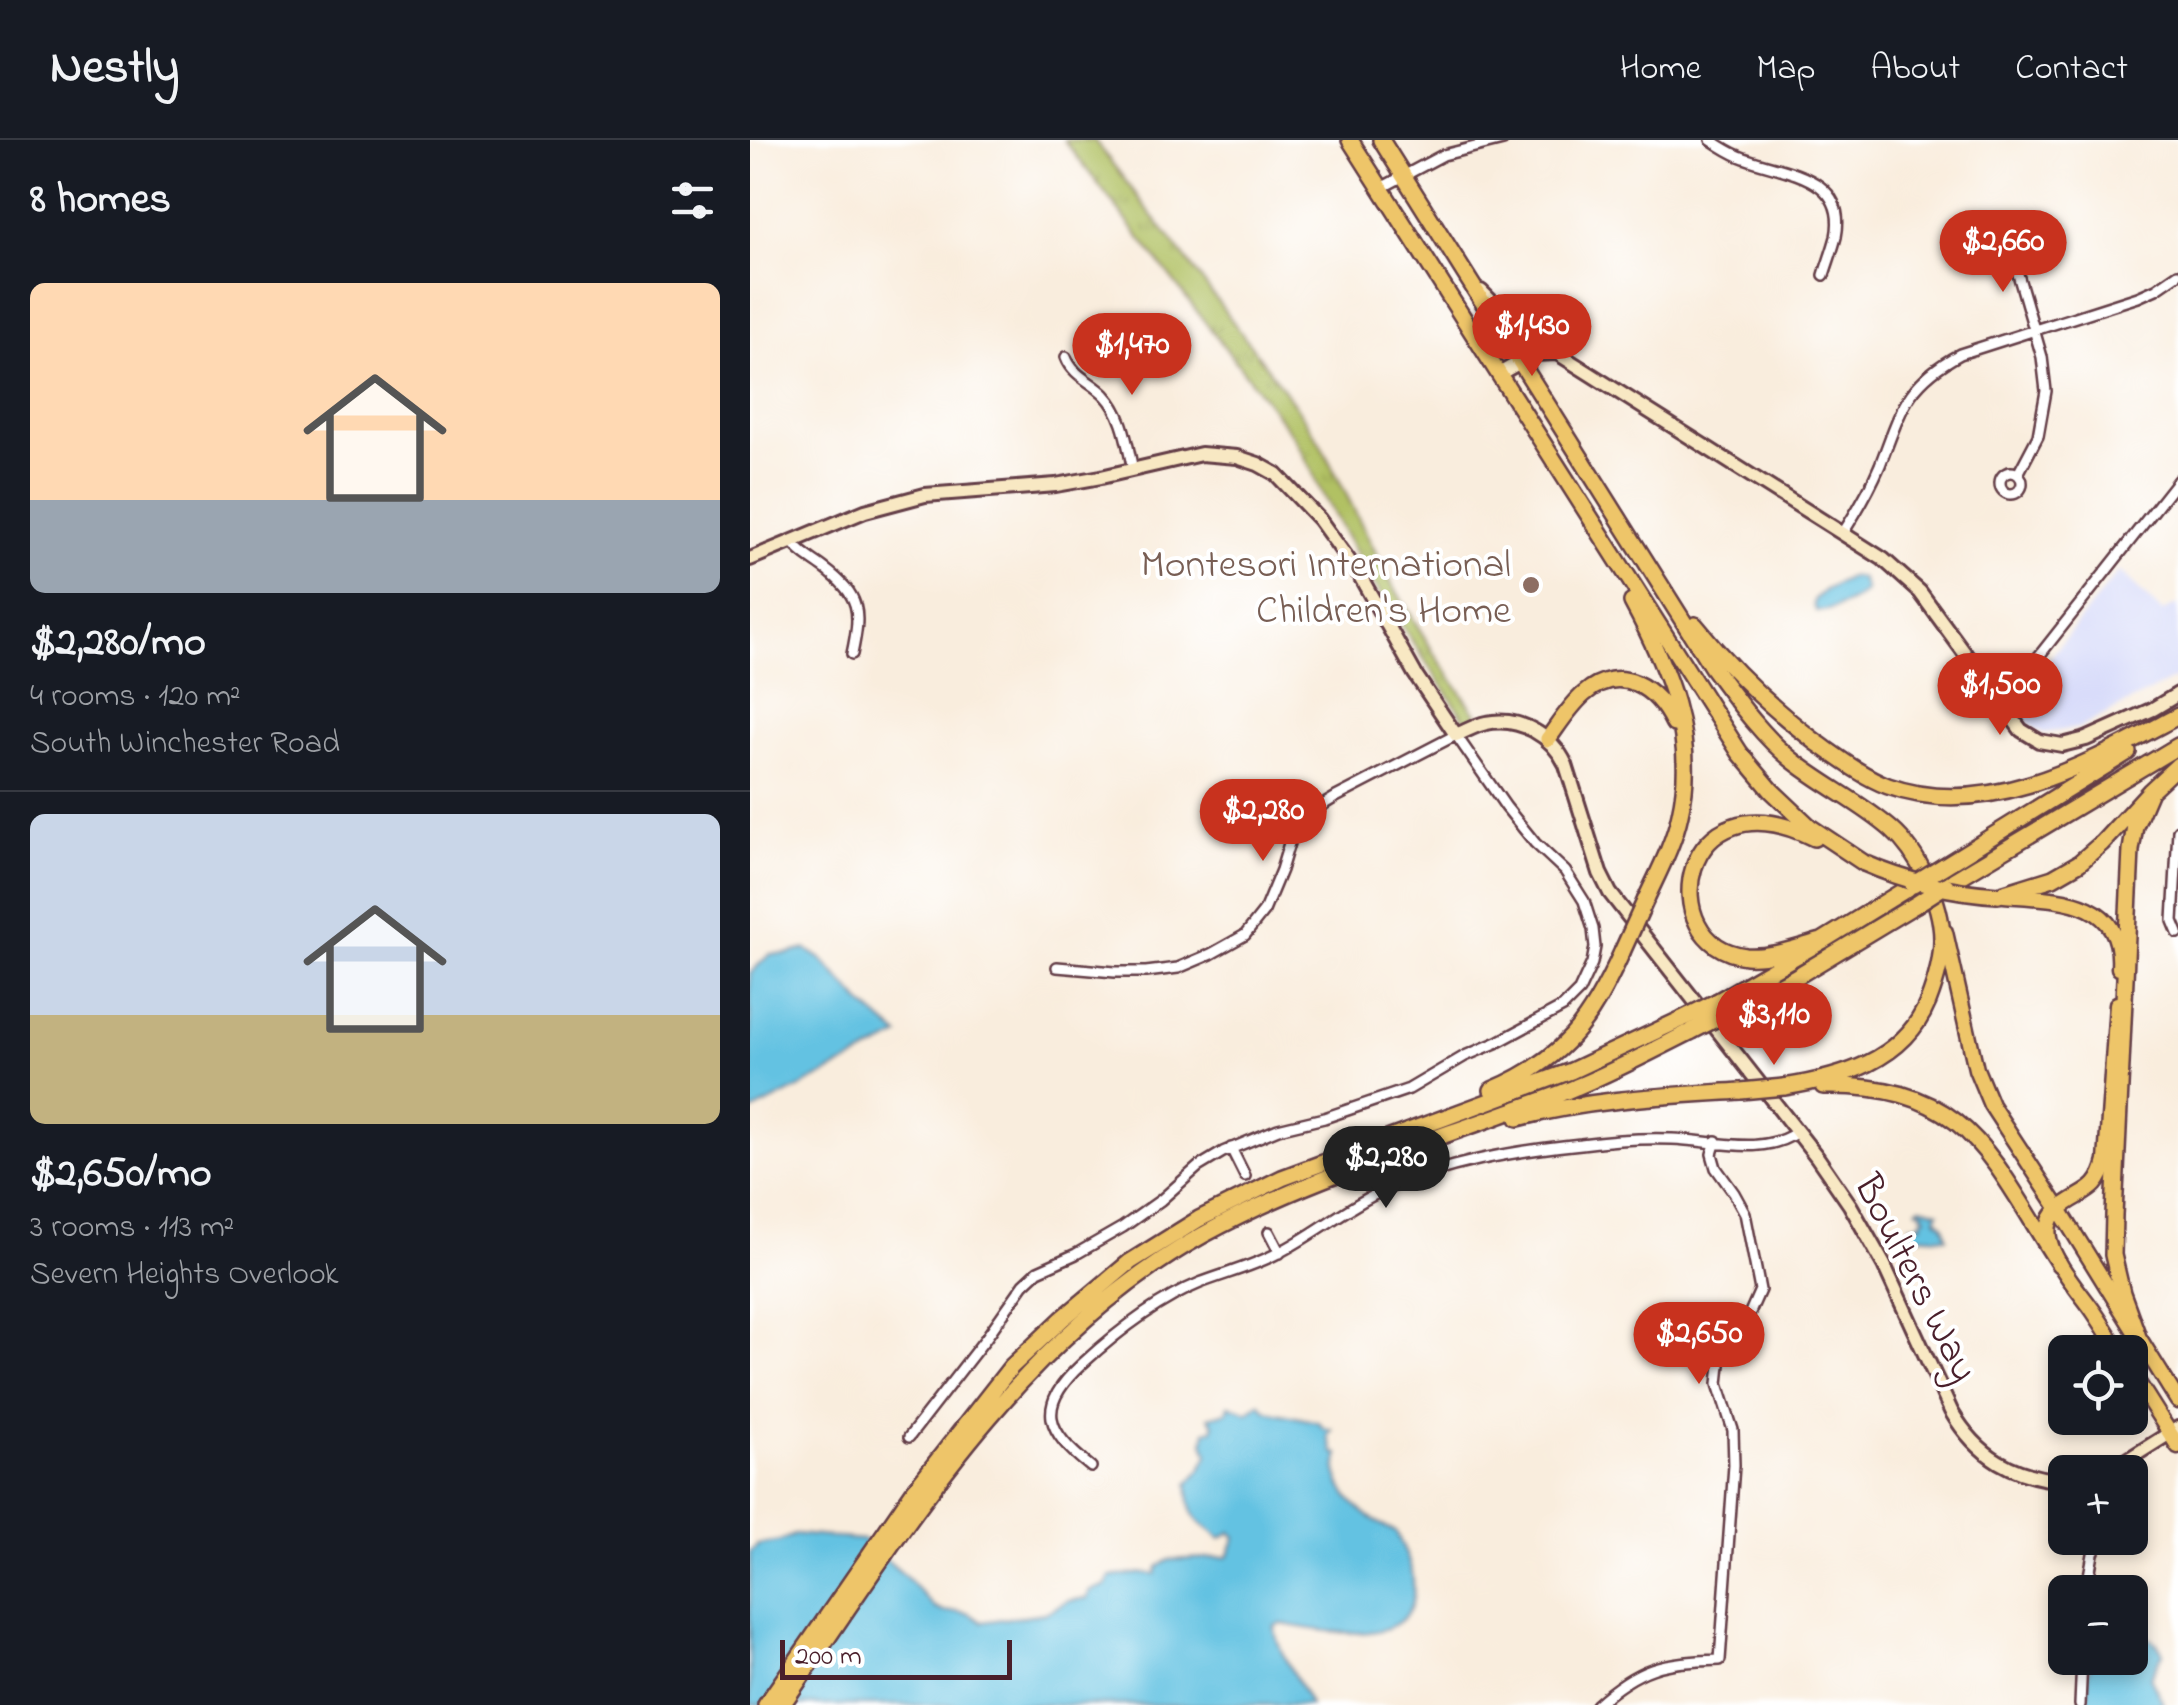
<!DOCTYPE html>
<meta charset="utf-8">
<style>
:root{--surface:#171b24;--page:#242831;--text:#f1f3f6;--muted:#9ea1a6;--line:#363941;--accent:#c8321e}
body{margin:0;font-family:"Indie Flower",sans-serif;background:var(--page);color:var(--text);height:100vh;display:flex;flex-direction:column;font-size:38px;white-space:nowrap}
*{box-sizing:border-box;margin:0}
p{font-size:32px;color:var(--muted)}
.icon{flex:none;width:55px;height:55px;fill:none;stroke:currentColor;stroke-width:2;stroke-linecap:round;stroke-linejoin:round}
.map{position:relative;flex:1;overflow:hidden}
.details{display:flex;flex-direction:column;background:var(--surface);width:750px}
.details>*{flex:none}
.buttons{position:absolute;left:1298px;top:1195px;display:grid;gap:20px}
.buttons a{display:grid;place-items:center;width:100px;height:100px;border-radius:15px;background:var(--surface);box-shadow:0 5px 15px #0003;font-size:50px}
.scale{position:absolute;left:30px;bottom:25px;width:232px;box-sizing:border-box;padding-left:10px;border:5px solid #4a1f2b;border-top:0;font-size:28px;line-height:35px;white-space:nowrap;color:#4a1f2b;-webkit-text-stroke:8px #fff;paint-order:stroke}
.price{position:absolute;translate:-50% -85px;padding:0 22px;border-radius:35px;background:var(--accent);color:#fff;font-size:32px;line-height:65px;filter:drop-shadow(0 2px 5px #0008)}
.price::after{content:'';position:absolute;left:50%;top:60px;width:30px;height:22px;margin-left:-15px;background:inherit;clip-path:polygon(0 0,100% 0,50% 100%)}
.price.selected{background:#222;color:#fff}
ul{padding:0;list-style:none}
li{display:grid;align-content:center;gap:20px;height:530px;padding:0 30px}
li+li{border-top:2px solid var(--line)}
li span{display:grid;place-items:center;height:310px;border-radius:15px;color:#555}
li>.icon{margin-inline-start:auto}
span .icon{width:180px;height:180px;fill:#fffc;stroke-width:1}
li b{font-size:42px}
h2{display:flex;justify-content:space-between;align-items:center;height:120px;padding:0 30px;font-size:42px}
header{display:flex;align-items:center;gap:60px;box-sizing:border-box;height:140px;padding:0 50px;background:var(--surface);border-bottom:2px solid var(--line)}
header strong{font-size:48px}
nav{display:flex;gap:55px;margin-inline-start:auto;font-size:35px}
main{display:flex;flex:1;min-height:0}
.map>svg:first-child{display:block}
.built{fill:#d4d8f9}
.grass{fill:url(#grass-tufts);stroke:#7e7048;stroke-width:2.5}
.water{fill:#64c2e2;stroke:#577086;stroke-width:2.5}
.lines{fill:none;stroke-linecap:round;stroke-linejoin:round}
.street-casing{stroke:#643e46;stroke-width:14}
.secondary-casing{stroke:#643e46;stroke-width:18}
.primary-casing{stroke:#643e46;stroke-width:19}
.highway-casing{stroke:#643e46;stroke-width:20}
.street{stroke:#fff;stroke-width:9}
.secondary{stroke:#f8e8c3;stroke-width:12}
.primary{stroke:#eec569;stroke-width:14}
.highway{stroke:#eec569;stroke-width:15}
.highway-bridge-casing{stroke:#643e46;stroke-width:20;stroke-linecap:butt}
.highway-bridge{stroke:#eec569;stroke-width:15}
.education-dot{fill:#8d6e63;stroke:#fff;stroke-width:4}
.labels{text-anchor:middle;stroke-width:8;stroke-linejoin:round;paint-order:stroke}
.education-label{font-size:40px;fill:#785e54;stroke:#fff;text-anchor:end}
.street-label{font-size:40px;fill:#4a1f2b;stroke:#fff}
</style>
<header>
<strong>Nestly</strong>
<nav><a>Home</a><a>Map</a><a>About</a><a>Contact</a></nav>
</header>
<main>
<section class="details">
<h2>8 homes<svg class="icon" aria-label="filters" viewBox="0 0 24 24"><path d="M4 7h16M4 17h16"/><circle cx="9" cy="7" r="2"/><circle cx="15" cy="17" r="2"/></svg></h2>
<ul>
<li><span style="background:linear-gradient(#ffd9b3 70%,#9aa5b1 0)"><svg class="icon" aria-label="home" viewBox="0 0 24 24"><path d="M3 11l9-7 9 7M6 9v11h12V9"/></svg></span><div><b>$2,280/mo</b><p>4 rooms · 120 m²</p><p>South Winchester Road</p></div></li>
<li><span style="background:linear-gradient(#c9d6e8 65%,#c2b280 0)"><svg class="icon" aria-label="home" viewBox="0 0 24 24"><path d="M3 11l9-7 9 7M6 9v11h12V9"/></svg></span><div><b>$2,650/mo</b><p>3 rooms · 113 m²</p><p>Severn Heights Overlook</p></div></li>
</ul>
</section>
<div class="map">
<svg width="1428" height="1565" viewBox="0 0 1428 1565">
<defs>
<pattern id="grass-tufts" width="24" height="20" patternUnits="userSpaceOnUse" patternTransform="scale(2.5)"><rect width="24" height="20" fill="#b1c164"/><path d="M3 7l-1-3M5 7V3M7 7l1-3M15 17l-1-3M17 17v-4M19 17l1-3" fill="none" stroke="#9aa557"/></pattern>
</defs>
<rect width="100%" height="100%" fill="#fff"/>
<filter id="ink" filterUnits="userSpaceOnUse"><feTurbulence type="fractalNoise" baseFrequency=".01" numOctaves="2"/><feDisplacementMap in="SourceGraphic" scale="20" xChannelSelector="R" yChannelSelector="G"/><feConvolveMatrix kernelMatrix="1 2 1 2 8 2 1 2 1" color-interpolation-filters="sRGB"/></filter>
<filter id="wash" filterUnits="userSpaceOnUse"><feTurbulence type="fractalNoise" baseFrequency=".0048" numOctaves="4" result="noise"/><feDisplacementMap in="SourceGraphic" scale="40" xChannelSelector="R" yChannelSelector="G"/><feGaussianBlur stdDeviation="2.25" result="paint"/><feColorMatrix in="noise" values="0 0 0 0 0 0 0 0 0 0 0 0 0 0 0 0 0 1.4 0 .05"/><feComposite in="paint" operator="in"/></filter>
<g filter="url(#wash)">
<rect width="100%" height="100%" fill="#f9eddd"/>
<path class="built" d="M1369,431l43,41 16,-8v73l-99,51 -35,5 -8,-4 -10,-8 -11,-19z"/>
<path class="grass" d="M314,0h30l89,115 115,154 21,32 73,143 42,69 43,62 -11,6 -97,-144 -51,-91 -6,-15 -20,-37z"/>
<path class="water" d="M1101,437l10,1 5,13c-11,10 -35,21 -50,20l-2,-7 1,-5 10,-9z
M56,809l15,10 44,47 35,30 -150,77v-140l20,-19h16z
M1171,1066l18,5 -3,6 8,8 3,12 -37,-2 1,-10 12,-1 -2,-3 5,-5 -4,-2 2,-3 -7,-2z
M510,1263l7,8 52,11 4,6 9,2 -4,6 6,17 5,1c-1,6 -3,11 -2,16 2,30 35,51 59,62 5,12 12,25 15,37 20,86 -81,63 -129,55l-7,2c-1,22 26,57 35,79h-560v-153l8,-7 22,-4 16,-7 67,6 41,35 31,33 9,4 13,-1 13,3 12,8 63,-9 23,-12 19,-3 3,-7 17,-6 3,-8 35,-4 11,1 2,-7 11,-7 59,-3 8,-20 -5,-5 -11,7c-6,-7 -12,-10 -19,-16 -12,-10 -11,-25 -13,-39l13,-15 7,-14 -4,-13 2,-11 7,-2 1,-5 -5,-7 18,-5 2,-7 19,7z
M1380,1497c17,1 24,-1 33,16l-13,24 14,28h-76v-34l6,-13h36z"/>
</g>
<g filter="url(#ink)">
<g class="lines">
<defs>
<path id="street" d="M961,0c9,6 18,12 28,16 40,17 110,17 97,81 -3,12 -8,25 -12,38
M631,48l62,-33 60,-15
M1261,110l31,107 4,34 -8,45 -20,38
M316,217c7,19 25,24 39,38 19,20 22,49 28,75
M1250 343a11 11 0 1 1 22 0a11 11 0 1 1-22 0Z
M1093,393c14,-22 27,-44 37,-68 21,-54 25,-81 80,-111l178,-57 18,-8 22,-15
M42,402c9,12 20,17 32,26 37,28 37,43 28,86
M1251,564l177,-224
M1428,690l-5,91 5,12
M481,1008l14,28
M519,1092l11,21
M159,1297l77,-99 38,-54 14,-13 38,-17 47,-27 38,-27 37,-33 25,-15 55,-23 46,-11 85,-29 56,-33 33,-14 65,-35 16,-16 13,-28 3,-16 -2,-18 -9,-28 -19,-30 -30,-28 -29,-36 -50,-72 -120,62 -28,17 -18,26 -9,30 -17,41 -19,24 -34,19 -33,14 -32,4h-31l-58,-5
M341,1327c-45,-36 -56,-60 -9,-103 35,-32 74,-63 118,-81 26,-10 54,-17 78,-30 36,-18 67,-45 104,-62 63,-28 131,-40 199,-47 30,-4 60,-6 91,-5 40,1 90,18 125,-7
M1336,1452l7,-38 6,-16
M846,1565c44,-39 66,-43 124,-45l14,-195 -1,-35 -15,-46 3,-29 6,-15 21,-23 12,-27 -15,-77 -11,-20 -18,-25 -4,-14 4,-13
M1330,1565l2,-47"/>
<path id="secondary" d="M731,151l23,23 53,39 326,206 37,33 101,138 18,11 23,4 24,-6 67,-30 25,-15
M749,234l35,-20 23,-1
M0,419l115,-48 60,-16 131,-10 45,-8 100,-23 36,3 21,7 18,10 43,45 41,57 55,98 41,61c10,-4 20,-10 30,-12 33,-7 66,12 80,42l34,108 10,20 207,264 33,48 34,60 67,146c27,46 62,66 114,70
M1358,1332l70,-44"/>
<path id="primary" d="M1254,755c52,4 120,2 115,73
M1195,792l31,137 15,36 68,104 119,192
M1367,864l-11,157c-8,34 -25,29 -48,49 -31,26 20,78 36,102 9,13 17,27 25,40
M1380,1230l48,76"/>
<path id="highway" d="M600,0l390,613 32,38 38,36 54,36
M631,0l331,527c24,32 48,67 79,92 32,26 69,43 100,70 15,13 27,31 35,49 22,46 20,77 2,124 -24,59 -87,76 -144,85
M882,462c35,65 66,136 48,212 -6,29 -21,57 -34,85
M945,485c35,44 76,83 121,117 23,16 46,34 72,44 100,36 204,-25 290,-70
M798,599c11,-15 22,-33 36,-45 36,-32 73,-6 90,30
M1064,698c-135,-68 -163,108 -68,118 25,2 53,-9 76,-15
M1194,726l184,-114
M1201,742l227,-136
M1248,755l55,-17 26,-15 23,-20 48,-52 28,-26
M968,861l104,-60 86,-53
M977,873l67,-35 121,-73
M1073,946c145,-3 167,71 236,178
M742,950c72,-30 99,-69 130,-138
M768,978c73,-19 148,-22 223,-27
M1387,1194l-15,-41 -9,-38 1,-40 17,-365 4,-24 15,-35
M16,1565l147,-213 98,-125 51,-48 68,-57 69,-43 83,-41 289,-107 111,-52
M32,1565c118,-172 233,-365 421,-470 90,-50 197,-84 295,-119 26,-10 53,-18 78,-29 39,-16 78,-37 116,-56"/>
</defs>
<use href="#street" class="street-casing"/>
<use href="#secondary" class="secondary-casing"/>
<use href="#primary" class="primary-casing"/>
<use href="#highway" class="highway-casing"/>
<use href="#street" class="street"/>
<use href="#secondary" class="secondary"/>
<use href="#primary" class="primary"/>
<use href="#highway" class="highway"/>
<defs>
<path id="highway-bridge" d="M1114,723c43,19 88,29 134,32
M1163,745l31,-19
M1165,765l31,-20
M872,812l24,-53
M932,879l36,-18
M942,891l35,-18
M991,951l43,-4"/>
</defs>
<use href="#highway-bridge" class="highway-bridge-casing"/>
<use href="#highway-bridge" class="highway-bridge"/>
</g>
</g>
<circle class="education-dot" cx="781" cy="445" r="10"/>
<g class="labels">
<g class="education-label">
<text x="761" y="436">Montesori International<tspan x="761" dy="46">Children's Home</tspan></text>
</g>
<g class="street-label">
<text transform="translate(1168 1137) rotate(63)" y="14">Boulters Way</text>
</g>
</g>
</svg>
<div class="buttons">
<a><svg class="icon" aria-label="locate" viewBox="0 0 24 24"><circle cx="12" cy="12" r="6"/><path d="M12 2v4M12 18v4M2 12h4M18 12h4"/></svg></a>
<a>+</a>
<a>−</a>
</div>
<div class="scale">200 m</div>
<b class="price" style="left:1253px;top:155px">$2,660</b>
<b class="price" style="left:782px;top:239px">$1,430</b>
<b class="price" style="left:382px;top:258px">$1,470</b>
<b class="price" style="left:1250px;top:598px">$1,500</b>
<b class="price" style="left:513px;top:724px">$2,280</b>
<b class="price" style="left:1024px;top:928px">$3,110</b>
<b class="price selected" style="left:636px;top:1071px">$2,280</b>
<b class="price" style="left:949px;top:1247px">$2,650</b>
</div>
</main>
